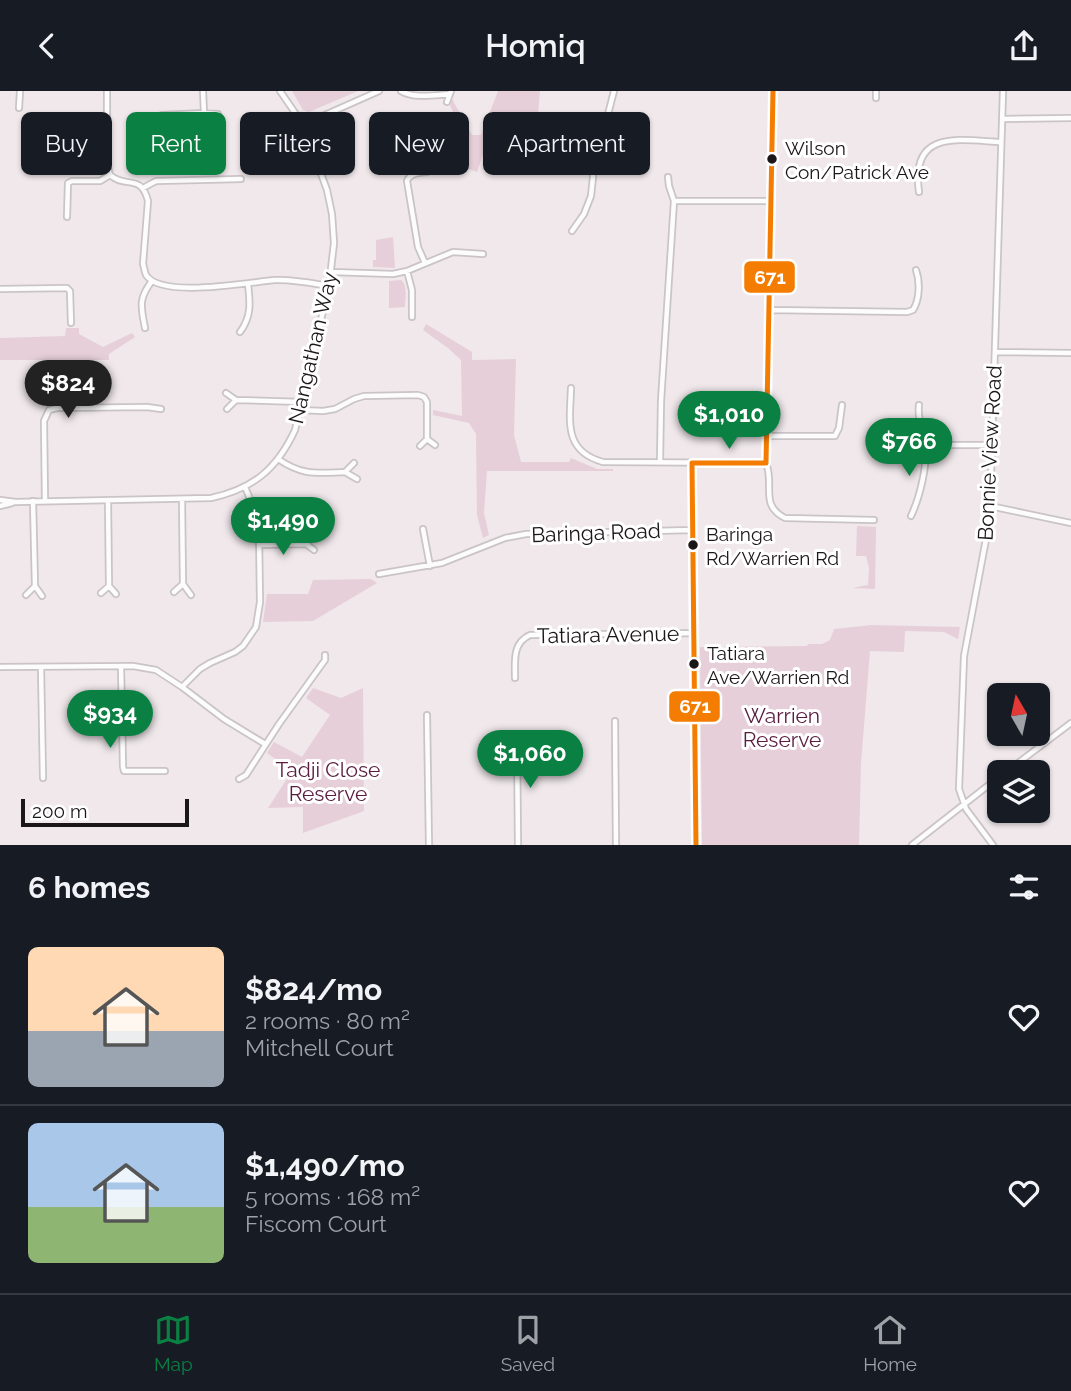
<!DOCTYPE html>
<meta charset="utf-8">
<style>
:root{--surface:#171b24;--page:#242831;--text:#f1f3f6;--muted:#9ea1a6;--line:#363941;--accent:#0b8043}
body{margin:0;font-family:Raleway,sans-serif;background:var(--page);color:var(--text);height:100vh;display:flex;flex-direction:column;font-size:26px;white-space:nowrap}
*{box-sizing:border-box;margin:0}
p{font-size:23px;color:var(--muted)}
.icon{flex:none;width:38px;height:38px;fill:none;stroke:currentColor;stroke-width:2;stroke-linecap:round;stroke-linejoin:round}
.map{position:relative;height:754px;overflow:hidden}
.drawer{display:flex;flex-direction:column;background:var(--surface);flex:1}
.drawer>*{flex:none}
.hud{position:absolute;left:21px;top:21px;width:700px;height:63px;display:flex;gap:14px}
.needle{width:46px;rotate:351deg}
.buttons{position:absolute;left:987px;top:592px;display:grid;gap:14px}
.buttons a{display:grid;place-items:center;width:63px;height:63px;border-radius:10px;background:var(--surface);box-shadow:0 2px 5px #0004;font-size:35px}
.scale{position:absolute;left:21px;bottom:18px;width:168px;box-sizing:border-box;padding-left:7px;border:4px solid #1b1618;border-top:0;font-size:19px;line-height:24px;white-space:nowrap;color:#1b1618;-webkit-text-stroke:5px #fff;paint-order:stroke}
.price{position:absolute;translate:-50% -60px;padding:0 16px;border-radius:24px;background:var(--accent);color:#fff;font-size:23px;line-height:46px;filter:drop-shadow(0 2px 4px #0008)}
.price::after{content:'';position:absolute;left:50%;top:42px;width:21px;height:16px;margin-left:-10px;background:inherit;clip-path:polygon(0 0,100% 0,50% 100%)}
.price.on{background:#222;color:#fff}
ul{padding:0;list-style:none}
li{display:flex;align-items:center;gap:21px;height:175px;padding:0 28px}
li+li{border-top:2px solid var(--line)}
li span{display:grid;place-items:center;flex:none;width:196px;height:140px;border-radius:10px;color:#555}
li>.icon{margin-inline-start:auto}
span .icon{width:84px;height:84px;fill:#fffc;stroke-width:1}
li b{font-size:30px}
h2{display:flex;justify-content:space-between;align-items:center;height:84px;padding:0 28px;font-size:30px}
.tag{padding:0 24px;border-radius:10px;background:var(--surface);box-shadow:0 2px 5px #0004;font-size:24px;line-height:63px}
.tag.on{background:var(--accent);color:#fff}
header{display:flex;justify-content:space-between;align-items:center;height:91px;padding:0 28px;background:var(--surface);font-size:32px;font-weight:600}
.tabs{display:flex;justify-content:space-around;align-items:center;height:98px;border-top:2px solid var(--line);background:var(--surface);font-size:19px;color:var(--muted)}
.tabs a{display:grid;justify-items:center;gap:4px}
.tabs .on{color:var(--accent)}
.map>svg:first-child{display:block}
.green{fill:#e6cfd9}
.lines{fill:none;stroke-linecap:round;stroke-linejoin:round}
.minor-casing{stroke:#cac4c7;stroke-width:8}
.minor{stroke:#fdfcfc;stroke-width:4.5}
.bus-1-casing{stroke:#fff;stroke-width:10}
.bus-1{stroke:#f47d01;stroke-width:5}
.bus-dot{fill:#1b1618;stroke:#fff;stroke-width:2.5}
.labels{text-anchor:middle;stroke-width:6;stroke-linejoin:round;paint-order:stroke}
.bus-label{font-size:19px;fill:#1b1618;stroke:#fff;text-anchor:start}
.street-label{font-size:21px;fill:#1b1618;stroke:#fff}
.park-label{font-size:21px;fill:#5a1c3f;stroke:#fff}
.line-badge{stroke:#fff;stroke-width:2.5}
.badge-label{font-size:19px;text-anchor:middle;font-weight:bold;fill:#fff}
</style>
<header><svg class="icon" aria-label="back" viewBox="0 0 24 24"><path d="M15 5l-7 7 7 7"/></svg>Homiq<svg class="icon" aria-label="share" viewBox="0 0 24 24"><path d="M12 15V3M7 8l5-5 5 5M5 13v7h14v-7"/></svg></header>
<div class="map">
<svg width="1071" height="754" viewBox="0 0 1071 754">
<rect width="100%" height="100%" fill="#f0e8eb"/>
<path class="green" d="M292,0h66l-49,21 -6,-2z
M498,0h42l-4,48 -40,1 -12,11 -7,21 -20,-7 -18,2 -4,-5c18,-3 29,-1 34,-22l-19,-34 2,-7 20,36h9z
M266,52h34l6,13 -45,1 -9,12 -6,1z
M393,146l2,31 -22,-1v-7h3v-20z
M401,189c7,5 4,18 4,27l-16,1v-27z
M426,233l46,28v8l44,-1 -2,76 7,27h48l2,-4 26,11h16v2h-126l-3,42 5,22 -6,3 -6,-23 -1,-81 -7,-11 -36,-8v-5l29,6 -1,-56 -13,-12 -25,-18z
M66,237h13v6l24,13 29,-14 3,4 -26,17v6h-109v-22l65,-2z
M857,435l19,1 -1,62 -23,-1 16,-3 1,-17 -3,-12h-10z
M371,488l6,4 -64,38 -50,1 4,-28h41l5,-14z
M872,534l88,2 -2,12 -14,-7 -39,-1 -1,21 -34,-1 -9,112 -2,82h-157l-2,-198 107,-1 1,-2h14l8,-4 4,-11z
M313,597l28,10 22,-10 1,123 -61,22v-26l-35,1 24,-37 -25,-18 7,-11 28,15 28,-42 -24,-17z"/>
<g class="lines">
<defs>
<path id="minor" d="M107,0v73l3,11
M203,0l1,22
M280,0l20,29
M401,0c13,8 34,4 49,3
M773,0l-7,372c9,22 -7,42 19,55l89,2
M876,7v-7
M447,11l4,-11
M19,17l1,-17
M162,24l42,-2 14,1
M298.5 33a5.5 5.5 0 1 1 11 0a5.5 5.5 0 1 1-11 0Z
M1002,28l69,-1
M309,31l70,-31
M110,84c16,14 31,-2 38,26l-5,63c1,3 2,9 3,11 15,24 104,7 129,5 18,-1 36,3 54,6
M143,97l13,-7 85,-2
M919,101c-9,-63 40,-52 82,-50
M674,110h97
M67,126l1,-34 4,-2h28l10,-6
M572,140l12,-17 7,-18 2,-19 -1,-18 14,-37 8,-31
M425,172l-7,-16 -11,-66c3,-8 13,-8 20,-9
M407,180l5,19v27
M332,181l61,2 14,-3 46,-19 30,2
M0,198l67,-1 3,3 1,32
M770,219l137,2 6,-2c7,-11 7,-29 3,-40
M145,237c-4,-21 -7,-29 7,-47
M240,241c12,-16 10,-30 8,-48
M995,261l76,1
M571,297c-1,33 -8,63 32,74l163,1
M226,302l10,7 -9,9
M236,309l66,2
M299,319l24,1 12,-2 19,-10 10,-3 54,-1 6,2 3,5v37
M768,345h67l4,-8 3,-23
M925,354h67
M420,355l7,-7 8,6
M278,368c25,17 38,14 67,13
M660,371l1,-61 13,-200 -5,-15 -1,-9
M354,372l-9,9 12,7
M692,372l4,382
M182,408l1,85
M0,409l16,2 195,-4c42,-9 66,-29 84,-68l34,-144 5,-43 -2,-29 -5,-24 -22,-60
M108,409l1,86
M33,410l2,85
M45,410l-1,-80 5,-11 8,-2 90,-1 14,2
M0,415l12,-3
M990,415l81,17
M911,425c9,-19 17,-52 14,-72 -2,-13 -8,-24 -6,-39
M423,438l7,37
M312,447l-6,6 8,6
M259,454l47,-1
M379,483l63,-11 63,-25 21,-4 167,-4
M174,501l9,-8 8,11
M101,502l8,-7 7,8
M26,504l9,-9 7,10
M121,575l2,101 1,4h41
M0,576l133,-1 23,4 26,17 42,32 41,25
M41,576l2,111
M515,587c0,-16 -3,-35 15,-43l163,-2
M182,596l18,-18 10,-6 25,-11 8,-6 13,-19 4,-25 -1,-68 -4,-23 -10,-24
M427,624l2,130
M615,630l1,124
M517,644l1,110
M1006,681l65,-49
M239,688l7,-4 33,-51 46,-64v-5
M912,754l87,-68
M993,754l-27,-36 -7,-20 5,-133 23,-122 3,-28 13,-415"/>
</defs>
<use href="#minor" class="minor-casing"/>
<use href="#minor" class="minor"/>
<defs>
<path id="bus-1" d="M692,372l4,382
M692,372h74
M766,372l7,-372"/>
</defs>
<use href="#bus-1" class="bus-1-casing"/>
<use href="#bus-1" class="bus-1"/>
</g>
<g class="bus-dot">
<circle cx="772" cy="68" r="6"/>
<circle cx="693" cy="454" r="6"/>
<circle cx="694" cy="573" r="6"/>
</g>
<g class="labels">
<g class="bus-label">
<text x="785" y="64">Wilson<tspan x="785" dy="24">Con/Patrick Ave</tspan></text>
<text x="706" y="450">Baringa<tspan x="706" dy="24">Rd/Warrien Rd</tspan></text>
<text x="707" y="569">Tatiara<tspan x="707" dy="24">Ave/Warrien Rd</tspan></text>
</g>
<g class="street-label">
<text transform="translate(313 257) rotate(-77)" y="7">Nangathan Way</text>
<text transform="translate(990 362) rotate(-87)" y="7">Bonnie View Road</text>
<text transform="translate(596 442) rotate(-2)" y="7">Baringa Road</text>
<text transform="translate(608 544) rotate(-1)" y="7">Tatiara Avenue</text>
</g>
<g class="park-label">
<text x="782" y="632">Warrien<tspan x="782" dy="24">Reserve</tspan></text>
<text x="328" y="686">Tadji Close<tspan x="328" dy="24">Reserve</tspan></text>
</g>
</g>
<g class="line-badge">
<rect x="743" y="169" width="53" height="34" rx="7" fill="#f47d01"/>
<rect x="668" y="599" width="53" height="33" rx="7" fill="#f47d01"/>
</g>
<g class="badge-label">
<text x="770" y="193">671</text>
<text x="695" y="622">671</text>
</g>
</svg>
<div class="buttons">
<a><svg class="needle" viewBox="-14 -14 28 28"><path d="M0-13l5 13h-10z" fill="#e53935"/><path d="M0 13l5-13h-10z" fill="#9ea1a6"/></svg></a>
<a><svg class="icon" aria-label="layers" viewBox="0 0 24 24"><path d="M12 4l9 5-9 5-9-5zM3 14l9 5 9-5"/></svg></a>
</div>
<div class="scale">200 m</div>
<b class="price on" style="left:68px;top:329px">$824</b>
<b class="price" style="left:729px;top:360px">$1,010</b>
<b class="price" style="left:909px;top:387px">$766</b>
<b class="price" style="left:283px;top:466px">$1,490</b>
<b class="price" style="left:110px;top:659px">$934</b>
<b class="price" style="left:530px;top:699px">$1,060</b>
<div class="hud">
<a class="tag">Buy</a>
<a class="tag on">Rent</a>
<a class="tag">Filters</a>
<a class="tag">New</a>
<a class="tag">Apartment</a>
</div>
</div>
<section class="drawer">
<h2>6 homes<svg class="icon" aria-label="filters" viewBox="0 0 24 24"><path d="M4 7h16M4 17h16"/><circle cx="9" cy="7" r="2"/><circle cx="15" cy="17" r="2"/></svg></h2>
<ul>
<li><span style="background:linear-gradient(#ffd9b3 60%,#9aa5b1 0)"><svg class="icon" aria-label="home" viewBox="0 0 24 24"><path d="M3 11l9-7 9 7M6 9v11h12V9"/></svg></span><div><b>$824/mo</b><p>2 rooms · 80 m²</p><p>Mitchell Court</p></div><svg class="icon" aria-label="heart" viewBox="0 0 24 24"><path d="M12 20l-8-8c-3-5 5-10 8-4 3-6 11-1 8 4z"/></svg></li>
<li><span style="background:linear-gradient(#a9c7e8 60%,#8fb573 0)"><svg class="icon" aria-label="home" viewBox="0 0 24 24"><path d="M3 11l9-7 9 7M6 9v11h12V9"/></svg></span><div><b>$1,490/mo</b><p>5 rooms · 168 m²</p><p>Fiscom Court</p></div><svg class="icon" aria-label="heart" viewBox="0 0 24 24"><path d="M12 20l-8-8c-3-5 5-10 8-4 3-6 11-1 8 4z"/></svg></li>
</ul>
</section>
<nav class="tabs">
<a class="on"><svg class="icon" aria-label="map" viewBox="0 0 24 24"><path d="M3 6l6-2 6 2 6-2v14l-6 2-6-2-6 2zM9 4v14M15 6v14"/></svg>Map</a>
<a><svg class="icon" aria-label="saved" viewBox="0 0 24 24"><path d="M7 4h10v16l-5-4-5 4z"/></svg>Saved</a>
<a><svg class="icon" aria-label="home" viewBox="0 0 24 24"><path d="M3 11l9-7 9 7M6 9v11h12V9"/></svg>Home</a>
</nav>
